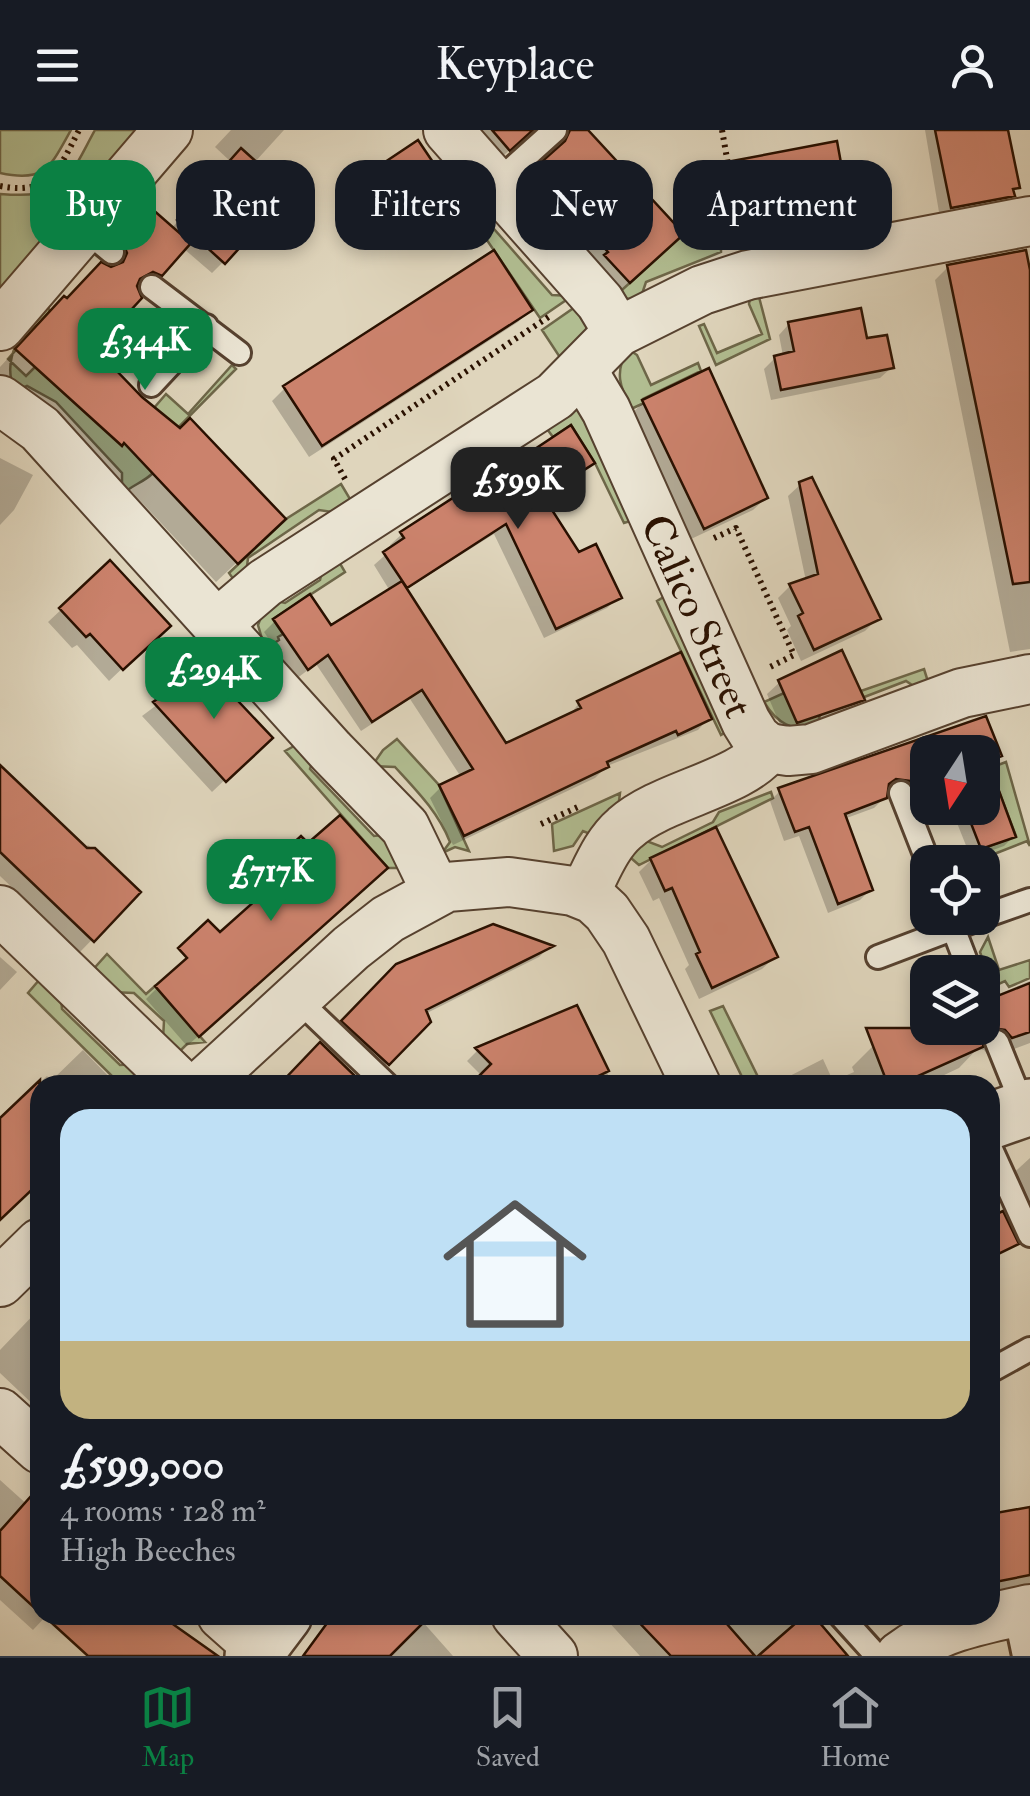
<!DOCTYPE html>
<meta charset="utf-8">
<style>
:root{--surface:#171b24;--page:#20242c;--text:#f1f3f6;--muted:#9ea1a6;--line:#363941;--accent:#0b8043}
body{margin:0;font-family:"IM FELL Double Pica",serif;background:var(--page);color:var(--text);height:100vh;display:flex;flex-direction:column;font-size:38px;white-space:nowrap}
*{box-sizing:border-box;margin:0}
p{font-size:32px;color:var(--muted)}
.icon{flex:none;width:55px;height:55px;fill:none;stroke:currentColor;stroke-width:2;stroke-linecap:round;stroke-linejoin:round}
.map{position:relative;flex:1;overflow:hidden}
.panel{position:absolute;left:30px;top:945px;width:970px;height:550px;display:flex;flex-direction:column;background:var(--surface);border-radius:30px;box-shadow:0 5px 15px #0003}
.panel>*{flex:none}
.top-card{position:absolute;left:30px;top:30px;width:970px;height:90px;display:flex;gap:20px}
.needle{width:65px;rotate:192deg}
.buttons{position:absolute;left:910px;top:605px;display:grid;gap:20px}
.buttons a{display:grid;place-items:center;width:90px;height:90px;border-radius:20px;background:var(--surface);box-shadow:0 5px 15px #0003;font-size:50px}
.price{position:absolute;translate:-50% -85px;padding:0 22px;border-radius:20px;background:var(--accent);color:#fff;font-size:32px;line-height:65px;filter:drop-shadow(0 2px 5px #0008)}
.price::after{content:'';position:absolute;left:50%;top:60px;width:30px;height:22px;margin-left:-15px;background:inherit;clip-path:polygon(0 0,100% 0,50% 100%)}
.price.active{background:#222;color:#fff}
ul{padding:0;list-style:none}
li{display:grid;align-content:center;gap:20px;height:530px;padding:0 30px}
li+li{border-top:2px solid var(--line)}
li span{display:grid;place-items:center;height:310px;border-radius:30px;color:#555}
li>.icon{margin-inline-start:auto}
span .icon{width:180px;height:180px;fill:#fffc;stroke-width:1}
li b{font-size:42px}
.pill{padding:0 35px;border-radius:30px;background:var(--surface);box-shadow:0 5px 15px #0003;font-size:35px;line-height:90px}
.pill.active{background:var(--accent);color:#fff}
header{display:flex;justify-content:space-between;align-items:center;height:130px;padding:0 30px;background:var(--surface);font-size:45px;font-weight:600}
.tabs{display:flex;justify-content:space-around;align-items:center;height:140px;border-top:2px solid var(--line);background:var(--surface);font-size:28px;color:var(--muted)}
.tabs a{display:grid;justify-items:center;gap:5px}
.tabs .active{color:var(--accent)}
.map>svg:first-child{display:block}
.green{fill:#b1bd91;stroke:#6d6648;stroke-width:2.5}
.shadow{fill:#0003}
.building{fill:#cb826c;stroke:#291000;stroke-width:2.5}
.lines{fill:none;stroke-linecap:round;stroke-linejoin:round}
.service-casing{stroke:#56412f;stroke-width:28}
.minor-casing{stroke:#56412f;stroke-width:52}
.tertiary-casing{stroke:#56412f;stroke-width:60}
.path{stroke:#291000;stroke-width:6;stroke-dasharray:2.5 5;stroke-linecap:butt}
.service{stroke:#eae4d3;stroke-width:22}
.minor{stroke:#eae4d3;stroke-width:48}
.tertiary{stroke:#eae4d3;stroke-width:55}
.labels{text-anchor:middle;stroke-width:8;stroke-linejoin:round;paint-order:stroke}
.street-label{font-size:42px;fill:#291000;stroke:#eae4d3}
</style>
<header><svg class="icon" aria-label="menu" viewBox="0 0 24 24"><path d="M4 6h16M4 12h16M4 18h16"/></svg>Keyplace<svg class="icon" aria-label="person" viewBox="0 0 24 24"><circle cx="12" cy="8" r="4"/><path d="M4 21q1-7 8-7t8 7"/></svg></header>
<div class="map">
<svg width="1030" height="1526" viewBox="0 0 1030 1526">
<rect width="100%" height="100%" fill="#dfd5bc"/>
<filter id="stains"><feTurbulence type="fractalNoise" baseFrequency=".002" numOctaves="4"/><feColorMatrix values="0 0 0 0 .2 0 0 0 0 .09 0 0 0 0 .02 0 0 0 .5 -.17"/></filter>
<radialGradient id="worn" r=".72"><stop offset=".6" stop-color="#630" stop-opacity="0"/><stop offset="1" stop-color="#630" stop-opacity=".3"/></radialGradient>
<path class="green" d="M0,0h71c-21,37 -25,53 -71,43z
M95,0h59l-154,172v-108c66,5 66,-11 95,-64z
M471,65l1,9 80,91 20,1 -32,22 -79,-116z
M734,93l4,21 -17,1v7l-75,30 -6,18 -20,-2 -17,-14 7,-7 12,13 65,-59z
M759,167l11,42 -54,26 -17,-39 5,-2 13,29 45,-19 -13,-30 1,-6z
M578,175l9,20 -1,13 -25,21 -19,-29z
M47,176l3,5 -42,48 18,17 9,-9 87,78 44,-51 22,20 44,-49 4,4 -92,93 9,11c-10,10 -22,12 -31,22v-22l-66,-71 -29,-16 -12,5c-15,-33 8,-64 32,-85z
M628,219l9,6 14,30 47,-22 3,8 -58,28 1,4 -13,6c-11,-22 -17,-37 -3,-60z
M562,280h15l12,6 14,45 18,40 17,6 5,10 -19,6 -29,-60 -24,-38 -18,12 -12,-16z
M341,354l12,20 -14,9 -20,-3 -71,48 -2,17 -12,5 -5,-7 57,-54z
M325,429l13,1 7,12 -72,47 10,15 -5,3 1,3 -14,9 -7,-24 10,-26 17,4 35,-23z
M677,459l61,136 -17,10 -64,-134z
M924,539l6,19 -9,3 -15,-10 -86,33 -3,16c-26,-1 -39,-5 -53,-28l20,-9 77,-2z
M397,609l42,46 30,66 -14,-4 -13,6 8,-11c-12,-30 -33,-51 -55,-75l-23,-1 11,-16z
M305,610l11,11 -6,18 64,67 18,-2 14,34h-18l-103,-117z
M1006,632l24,84 -3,-5 -43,17 -3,-9 35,-13 -26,-68z
M771,662l2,6 -134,67 -15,-13 12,-15 26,10 51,-25 6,-10z
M620,663l-2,16 -23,27 -12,-5 -10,15 -19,5 -2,-27z
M988,807l11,33 31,-10v18l-21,9 -4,-6 -13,6 -12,-35z
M107,824l39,40 9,-8 50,56 -18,2 -9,9 -15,-14 1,-18 -30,-28 -23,-1 -21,-19z
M40,849l20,8 2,22 58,56 20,-1 7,13 -10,8h-16l-93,-92z
M723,876l35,71 -13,6 -35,-72z"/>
<path class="shadow" d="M231,0h53l-30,33 -31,99 -11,11 -29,-25 -79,89 7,31 151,171 -46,43 -113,-121 -3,3 -100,-90v-7l44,-48 59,-55 28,-33 40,-2 59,-68 -15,-14z
M459,0h74l-43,37z
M925,0h81l11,57 -5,8 -12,12 -60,11z
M568,10l100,106 -52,48 -97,-106z
M734,33l109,21 -11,10 -9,2 6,27 -11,10 -59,12 -7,-35 -21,4 -8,-41z
M363,50l85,8 -13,13 -55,37 -30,-45z
M948,137l82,16v366l-20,3 -75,-372z
M530,180l-12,12 -209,135 -37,-56 13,-13z
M789,194l76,17 26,27 -11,10 -109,22 -7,-31 11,-11 8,-2 -4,-21z
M644,272l122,96 -13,12 -62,29 -60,-125z
M0,328l33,17 -19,35 -14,15z
M521,331l71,1 -11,11 -40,25 37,57 41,42 -12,11 -63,30 -50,-104 -89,56 101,156 63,-30 10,-13 130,15 -11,12 -91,36 -12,12 -142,67 -23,-47 11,-11 20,-10 -51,-78 -49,32 -45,-67 -20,15 -32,-47 11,-11 56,7 59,-37 -16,-26 18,-16 -2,-4 12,-11 60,-31 46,-29z
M801,354l77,134 -13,13 -64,30 -14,-31 4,-4 -13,-28 12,-12 16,-5 -18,-85z
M110,434l57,62 -58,55 -32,-36 -5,3 -24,-26z
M205,539l64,69 -57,54 -70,-76z
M780,552l82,17 -13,13 -65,22 -17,-40z
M985,589l14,36 -11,12 26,69 -10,10 -33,12 -20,-50h31v-56h-54v35l-24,9 -5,-6 -13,-2 -1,9 -11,11 -30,11 26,71 -10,10 -32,13 -29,-77 -15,5 -14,-40 10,-10z
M0,639l84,80 4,-4 50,47 -58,60 -80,-76z
M307,717l78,21 -119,26 -11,-11 11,-11z
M651,730l124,97 -13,12 -63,30 -14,-30 4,-4 -30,-67 -6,3 -14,-29z
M549,817l-10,10 -114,57 3,7 -52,54 -43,-43 64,-65z
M0,827l17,15 -17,18z
M1030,851v62l-40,15 -6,-8 -7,-1 -18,19 -36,17h-151l51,-26 10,22 21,-9 -2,-5 22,-22 54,-20 54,3 10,-27 7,-7z
M157,858l63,29 -33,29 -41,-47z
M576,878l37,77h-140l9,-9 -15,-15 10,-10z
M83,920l34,35h-77v92l-40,38v-82l10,-21 37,-36 4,5z
M1030,1028v79l-10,3 -21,-54z
M40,1178v103l-40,-38v-23z
M0,1350l40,36v99h7l-14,15 -33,-30z
M1030,1379v75l-40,7v-75z
M339,1485h89l-6,6 31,35h-151z
M609,1485h200l36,41h-205l-35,-38z"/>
<path class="building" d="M492,0h41l-23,21z
M570,0h18l96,104 -54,49 -26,-28 4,-3 -24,-26 -23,-25 -3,3 -29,-31 36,-32z
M935,0h73l12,58 -7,1 2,7 -64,12z
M418,10l33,49 -57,38 -33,-49z
M837,11l8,44 -21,4 7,35 -62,11 -7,-34 -21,4 -9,-44z
M241,18l49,44 -65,72 -48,-44z
M151,78l40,35 -29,33 -9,-4 -13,7 -3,7 5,12 -35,38 20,18 -13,14 28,29 38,31 10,-10 96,101 -48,45 -114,-121 -2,3 -107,-97 49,-53 3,2 34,-36 10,5 12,-5 4,-9 -5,-12z
M494,120l39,60 -211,136 -39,-60z
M1026,120l4,20v312l-17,2 -66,-319z
M861,178l6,30 20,-3 7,33 -113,22 -7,-34 20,-5 -6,-29z
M709,238l59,130 -64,31 -62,-129z
M571,295l24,38 -52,33 36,56 17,-8 26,54 -66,31 -50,-105 -99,64 -24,-36 21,-14 -4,-6 59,-38 4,5 59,-36 -2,-4z
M812,347l69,142 -67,31 -16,-34 5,-3 -14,-29 29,-10 -19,-92z
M110,430l61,66 -48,44 -33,-36 -4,3 -27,-29z
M402,451l104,162 75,-35 -4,-7 104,-49 31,67 -34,16 -2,-4 -69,31 2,5 -145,69 -25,-51 34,-16 -51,-79 -50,32 -44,-67 -20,15 -35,-51 37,-25 21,31z
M842,520l23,50 -68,23 -19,-43z
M205,536l68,72 -47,44 -73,-80z
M986,586l16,40 -14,5 28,76 -35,12 -16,-41h17v-56h-54v31l-13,5 -5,-7 -14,-2 -7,5 -2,14 -42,16 28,76 -35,14 -29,-77 -14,5 -17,-44z
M0,635l87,83h8l46,44 -47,50 -94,-90z
M340,685l48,53 -189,169 -44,-51 32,-28 -9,-10 30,-28 12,12 56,-50 -12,-12 37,-34 7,7z
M716,697l62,130 -66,31 -16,-34 4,-2 -28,-64 -7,3 -15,-33z
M493,794l61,22 -128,64 5,12 -42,43 -48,-44 55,-57z
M1030,853v49l-18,6 -7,-8 -13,-2 -7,6 -2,13 -85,38h-10l-22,-57h116v-26z
M577,875l32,66 -29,14h-110l21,-21 -16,-16z
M320,912l35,34 -9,9h-67z
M40,950v102l-40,38v-102z
M1003,1081l16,33 -29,14v-41z
M40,1356v127l-40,-37v-45z
M1030,1377v68l-40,8v-69z
M43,1485h117l58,41h-130z
M333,1485h98l-41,41h-87z
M632,1485h87l36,41h-84z
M805,1485h8l35,41h-90z"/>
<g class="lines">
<defs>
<path id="service" d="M494,55l61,-55
M84,99l28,23
M152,157l87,66
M151,255l55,-59
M901,663l27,69
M982,787l48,-17
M953,798l17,44
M878,827l103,-39
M296,868l91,87
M997,912l27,67
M990,1017l40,88
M990,1241l40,-22
M1015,1483l9,43
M840,1485l37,41"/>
<g id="minor">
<path d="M448,0l152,172 18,30"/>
<path d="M0,196l168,-196"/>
<path id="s1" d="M582,240l24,40 140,312 10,16 12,10"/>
<path d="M0,270l40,29 291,322 74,76 31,64"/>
<path d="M217,494l48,-41 290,-187 63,-64 84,-42 46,-15 282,-54"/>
<path d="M584,764c12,-22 21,-49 41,-66 38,-34 116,-43 143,-80l20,3 23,-2 151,-56 68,-14"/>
<path d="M0,780l181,175"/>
<path d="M202,955l149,-137 37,-29 59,-32 62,-5 64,9 20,8 14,13 19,28 70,145"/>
<path d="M0,1152l40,-39"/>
<path d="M0,1283l40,36"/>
<path d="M222,1485l37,33"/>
<path d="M516,1485l37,41"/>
<path d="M900,1526c38,-29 84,-37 130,-47"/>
</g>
<path id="tertiary" d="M990,991l40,-14
M253,1526l31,-41"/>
</defs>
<use href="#service" class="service-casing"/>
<use href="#minor" class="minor-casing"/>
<use href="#tertiary" class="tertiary-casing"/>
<path class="path" d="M722,0l18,102
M0,56c50,10 59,-17 79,-56
M345,349l-11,-20 216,-143
M714,408l22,-10 58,127 -26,13
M541,694l39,-18"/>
<use href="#service" class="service"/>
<use href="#minor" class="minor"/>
<use href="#tertiary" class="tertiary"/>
</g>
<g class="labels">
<g class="street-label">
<text dy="15" stroke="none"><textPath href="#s1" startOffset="272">Calico Street</textPath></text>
</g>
</g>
<rect width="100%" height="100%" filter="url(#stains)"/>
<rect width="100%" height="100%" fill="url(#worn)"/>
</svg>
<div class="buttons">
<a><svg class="needle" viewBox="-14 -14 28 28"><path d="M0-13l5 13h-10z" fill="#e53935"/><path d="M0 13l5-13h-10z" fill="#9ea1a6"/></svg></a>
<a><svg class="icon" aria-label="locate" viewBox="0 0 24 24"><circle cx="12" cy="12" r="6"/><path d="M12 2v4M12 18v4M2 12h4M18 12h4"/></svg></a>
<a><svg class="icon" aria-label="layers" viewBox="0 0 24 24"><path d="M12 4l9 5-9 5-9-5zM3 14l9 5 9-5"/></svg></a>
</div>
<b class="price" style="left:145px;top:263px">£344K</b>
<b class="price active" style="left:518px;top:402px">£599K</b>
<b class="price" style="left:214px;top:592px">£294K</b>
<b class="price" style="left:271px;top:794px">£717K</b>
<div class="top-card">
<a class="pill active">Buy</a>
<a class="pill">Rent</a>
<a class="pill">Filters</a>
<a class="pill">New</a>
<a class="pill">Apartment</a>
</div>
<section class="panel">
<ul>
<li><span style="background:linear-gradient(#bfe0f5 75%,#c2b280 0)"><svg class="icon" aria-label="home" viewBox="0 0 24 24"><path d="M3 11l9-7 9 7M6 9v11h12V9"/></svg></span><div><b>£599,000</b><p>4 rooms · 128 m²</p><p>High Beeches</p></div></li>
</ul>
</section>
</div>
<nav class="tabs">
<a class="active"><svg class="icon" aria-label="map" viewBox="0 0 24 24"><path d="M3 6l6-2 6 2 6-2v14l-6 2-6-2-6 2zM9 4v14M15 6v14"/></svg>Map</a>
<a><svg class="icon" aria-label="saved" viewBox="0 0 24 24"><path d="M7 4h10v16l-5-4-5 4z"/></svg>Saved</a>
<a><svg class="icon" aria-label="home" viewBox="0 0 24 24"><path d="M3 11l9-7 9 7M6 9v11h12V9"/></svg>Home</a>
</nav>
